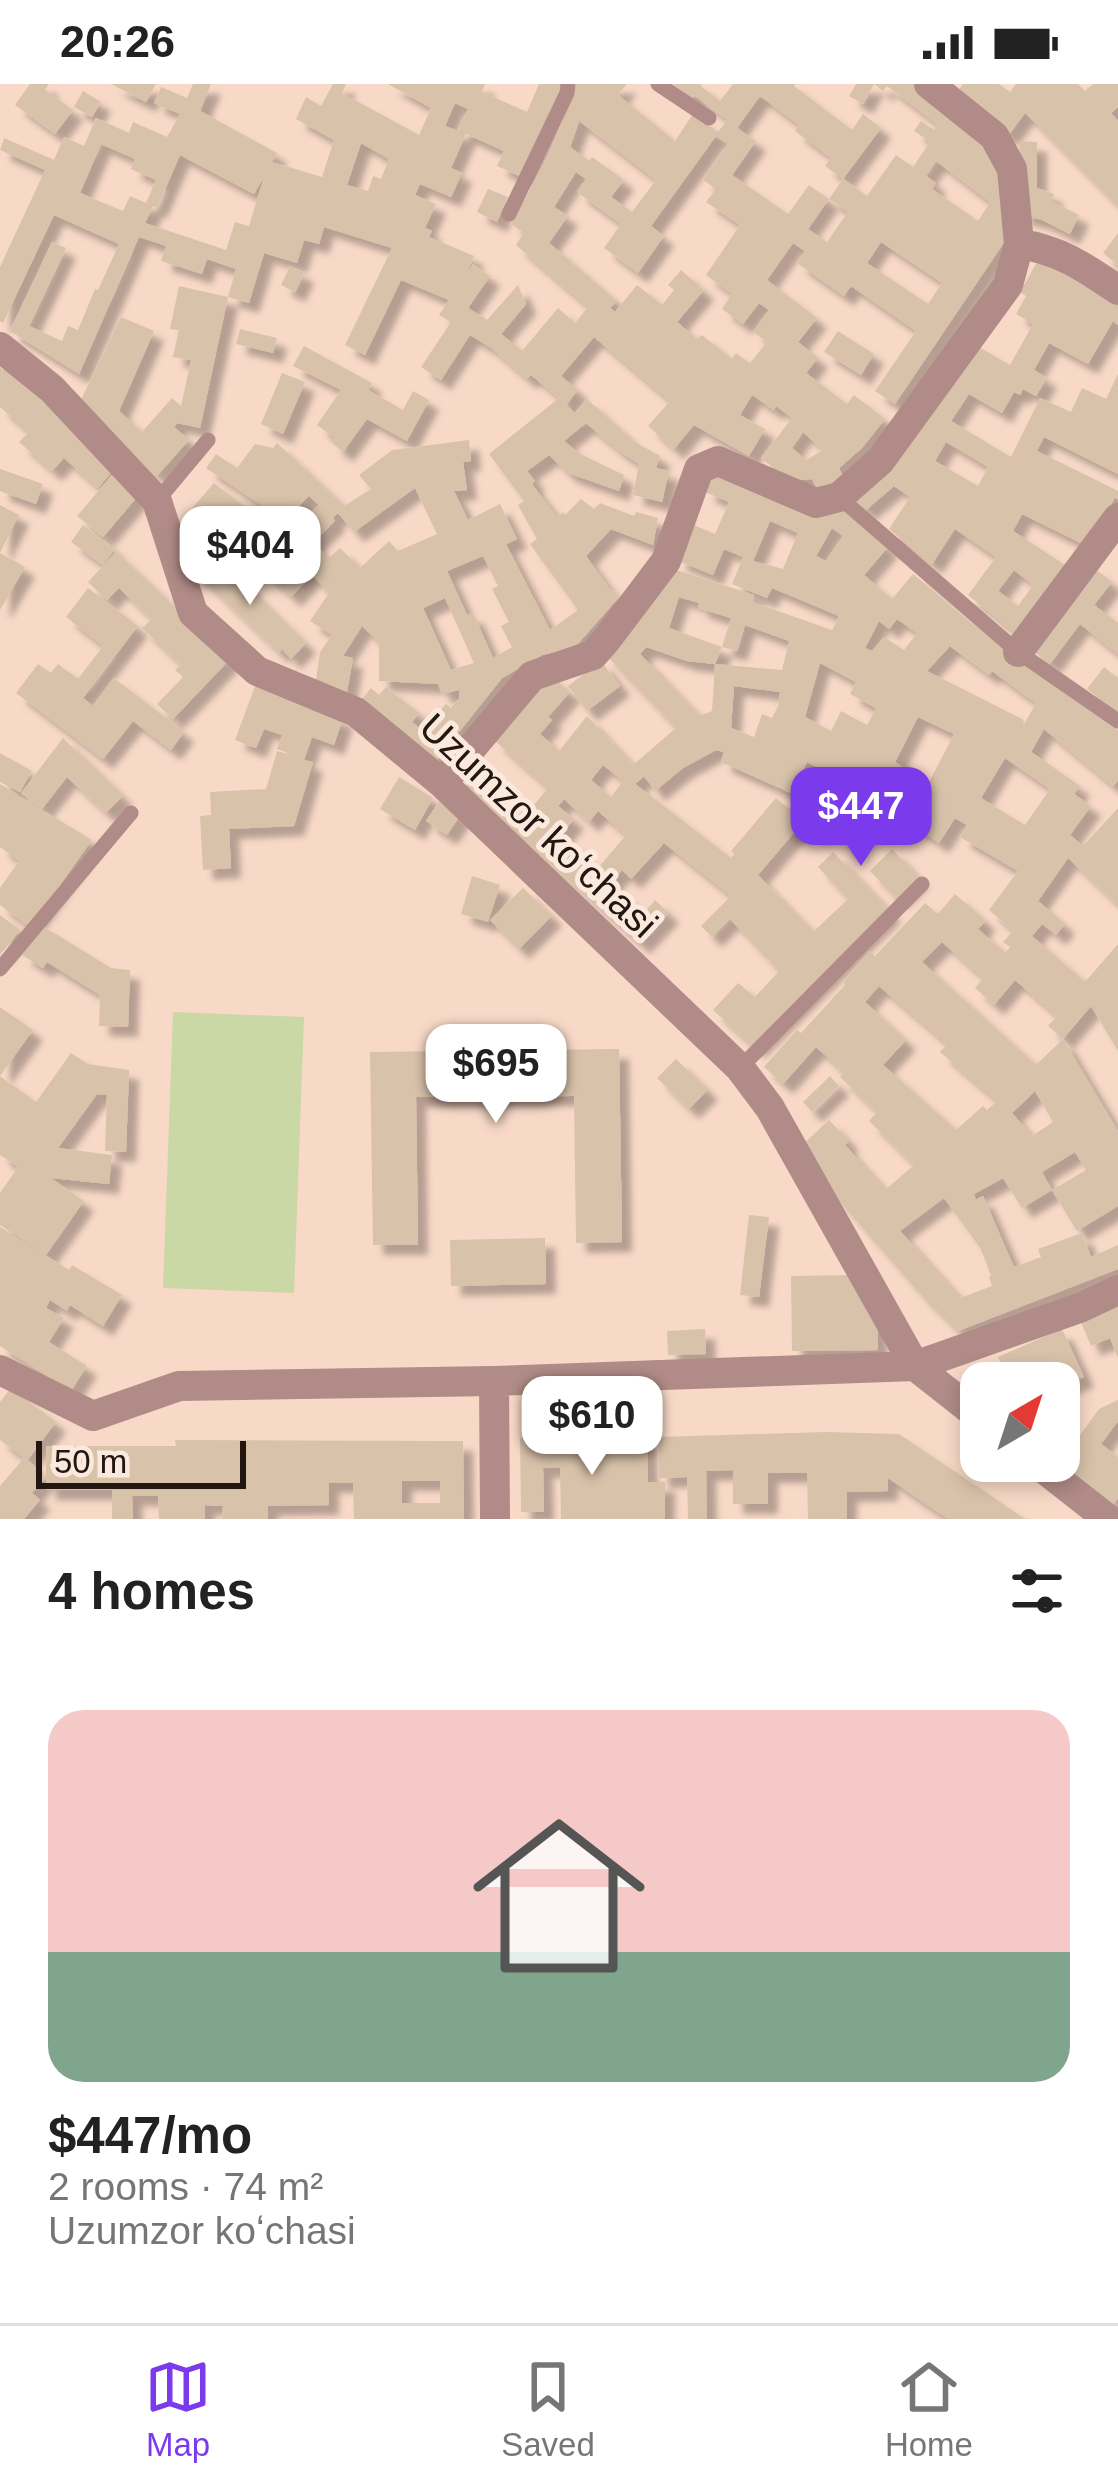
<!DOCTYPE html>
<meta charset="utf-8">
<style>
:root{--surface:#fff;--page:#f6f6f6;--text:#222;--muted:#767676;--line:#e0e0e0;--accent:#7c3aed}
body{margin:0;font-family:Helvetica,sans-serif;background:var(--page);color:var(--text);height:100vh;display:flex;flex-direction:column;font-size:45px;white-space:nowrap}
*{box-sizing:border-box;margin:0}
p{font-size:39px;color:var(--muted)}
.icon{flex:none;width:66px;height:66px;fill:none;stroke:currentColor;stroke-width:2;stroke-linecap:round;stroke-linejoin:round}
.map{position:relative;height:1435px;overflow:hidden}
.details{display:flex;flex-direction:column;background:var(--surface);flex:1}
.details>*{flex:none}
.needle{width:78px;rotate:39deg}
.controls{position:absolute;left:960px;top:1278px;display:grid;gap:24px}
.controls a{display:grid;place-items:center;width:120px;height:120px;border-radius:24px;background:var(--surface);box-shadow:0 6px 18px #0003;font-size:60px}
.scale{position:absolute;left:36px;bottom:30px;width:210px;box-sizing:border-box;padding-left:12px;border:6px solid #211610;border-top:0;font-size:33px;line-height:42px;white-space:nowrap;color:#211610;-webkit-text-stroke:9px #fce9de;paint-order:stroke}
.price{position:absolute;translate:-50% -102px;padding:0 27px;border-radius:24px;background:#fff;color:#222;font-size:39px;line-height:78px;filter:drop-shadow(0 3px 6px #0008)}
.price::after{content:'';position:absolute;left:50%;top:72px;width:36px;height:27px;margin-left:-18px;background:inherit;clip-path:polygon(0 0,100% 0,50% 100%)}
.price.on{background:var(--accent);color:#fff}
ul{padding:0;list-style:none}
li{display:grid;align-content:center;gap:24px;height:636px;padding:0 48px}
li span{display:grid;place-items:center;height:372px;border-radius:36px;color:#555}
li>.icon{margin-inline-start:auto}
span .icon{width:216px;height:216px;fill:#fffc;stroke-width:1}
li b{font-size:51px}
h2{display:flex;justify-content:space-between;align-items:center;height:144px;padding:0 48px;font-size:51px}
.status{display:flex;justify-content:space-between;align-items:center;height:84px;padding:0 60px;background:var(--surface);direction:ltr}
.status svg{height:33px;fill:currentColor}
.dock{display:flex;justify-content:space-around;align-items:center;height:168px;border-top:3px solid var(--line);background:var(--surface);font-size:33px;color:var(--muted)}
.dock a{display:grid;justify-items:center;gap:6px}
.dock .on{color:var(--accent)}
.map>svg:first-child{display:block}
.green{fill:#cad8a5}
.building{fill:#d9c2aa;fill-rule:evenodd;filter:url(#shadow)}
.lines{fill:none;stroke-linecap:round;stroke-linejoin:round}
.lane{stroke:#b08b87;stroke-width:15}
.street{stroke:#b08b87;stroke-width:30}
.labels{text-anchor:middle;stroke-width:10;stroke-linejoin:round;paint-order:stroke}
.street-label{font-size:39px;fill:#211610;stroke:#fce9de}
</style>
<div class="status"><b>20:26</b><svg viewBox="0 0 49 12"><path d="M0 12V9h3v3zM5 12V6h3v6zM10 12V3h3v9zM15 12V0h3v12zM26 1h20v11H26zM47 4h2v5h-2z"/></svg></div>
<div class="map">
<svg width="1118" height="1435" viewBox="0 0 1118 1435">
<defs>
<filter id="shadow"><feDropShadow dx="10" dy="10" stdDeviation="3" flood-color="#0004"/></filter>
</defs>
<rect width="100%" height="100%" fill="#f8d9c7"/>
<path class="green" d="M173,928l131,5 -10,276 -131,-5z"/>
<path class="building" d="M30,0h19l-4,6 28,20 -18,24 -40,-29z
M111,0h45l-10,18z
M193,0h18l-11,27 77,42 -5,9 50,15 12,-37 -38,-21 10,-22 15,9 12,-22h13l-4,9 77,42 12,-27 -43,-24h97l-3,8 45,20 12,-28h26l-41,94 -27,-12 7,-15 -38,-17 -15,34 11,5 -11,24 -31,-13 -5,11 21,9 -11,24 7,3 -3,6 45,19 -7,17 6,-9 17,12 -22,32 19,12 31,-35 8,19 -25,30 21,17 36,-43 17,15 13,-16 -72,-62 8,-12 -13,-9 39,-71 26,-69h51l-9,11 57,46 18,-27 25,18 9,-12 -33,-25 -2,3 -19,-14h29l-1,2 19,15 13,-17h63l-2,2 58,44 11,-16 18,14 -38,51 -18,-13 6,-8 -36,-27 4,-6 -39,-29 -23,32 19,13 -24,34 56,39 21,-29 20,14 -21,30 19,13 21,-30 -19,-13 14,-20 24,17 29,-41 17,12 17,-25 -16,-11 7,-10 13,9 4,-5 -51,-39 -4,5 -9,-7 -11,20 -14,-8 7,-12h60l80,63 9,94 -110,163 -20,-13 41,-60 -65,-45 -7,10 -47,-33 8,-12 -12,-8 -26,37 50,38 -19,24 20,16 -12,15 41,31 7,-9 31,24 -23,29 -23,20 6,14 -27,10 -6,-13 -22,2 -29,-23 31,-40 -16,-12 -2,4 -22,-15 -12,20 25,14 -16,27 -55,-31 -20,24 -26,-23 22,-25 -76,-64 -33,39 17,14 -12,15 9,8 12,-14 41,37 -2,1 34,19 -4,12 13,3 -7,31 -29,-7 6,-31 -21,-14 -32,-27 -22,18 16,13 44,21 -5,16 -51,-18 -19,-18 -22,16 8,10 -3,3 25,33 6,-5 2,3 16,-16 13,10 6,-6 34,13 2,-4 22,6 -5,27 -42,-16 -25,27 23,32 11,8 -45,51 -33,8 -40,23 -66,83 -75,-61 10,-12 8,7 7,-8 33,26 -7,9 10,8 24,-26 5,4 8,-9v-9l-17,4 -4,-10 -59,-3v-38l-17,-17 -19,30 10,2 -6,34 -32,-6 5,-34 12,-17 -22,-14 19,-28 -17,-18 -21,22 -31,-30 6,-7 -49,-41 -25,29 -11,-27 33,-38 72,56 33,-34 -10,-9 -27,27 -15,-14 -61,-41 10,-14 21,14 18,-24 18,4 4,-5 67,63 27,-17 -12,-14 33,-25 77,-10 2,21 -8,1 4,28 -13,1 14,29 32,-16 17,35 -11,5 44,86 28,-20 -48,-66 7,-5 -19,-34 6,-4 -35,-47 70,-56 -28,-23 -4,4 -37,-32 -20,-12 -29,45 -20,-13 30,-45 -12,-7 10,-15 -48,-20 -36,75 -20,-10 47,-97 -68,-21 -5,17 -15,-4 -7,23 -33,-10 -15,50 -21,-6 8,-28 -29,-10 -5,15 -41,-13 5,-15 -27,-9 -60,137 -69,-43 42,-89 14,6 -37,78 33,15 6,-15 10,4 17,-41 3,1 21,-46 -65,-29 -51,108 -3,-2v-54l45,-97 -45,-20 4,-12 50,22 10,-23 20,9 12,-28 33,15 4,-11 34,15 13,-23 -26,-11 7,-16 26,11zM455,19l13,6 -10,22 -13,-5zM579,37l77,59 -24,32 -21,-15 13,-17 -32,-23 -3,4 -19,-14zM716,52l12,8 -25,36 13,9 -10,13 34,23 -34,50 26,19 -10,15 21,15 16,-21 10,7 -16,22 14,10 -17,21 -14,-10 -4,6 -30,-24 -5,4 -20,-17 27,-32 -23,-20 -13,15 6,5 -12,15 -25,-20 -22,27 -5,-4 7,-7 -68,-58 19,-27 -14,-9 22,-35 10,7 -9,13 44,32 -17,24 34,25 26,-37 -13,-10zM361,59l28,16 -8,20 -8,-3 -5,15 -21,-6zM101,60l34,15 -4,10 25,11 -10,23 -16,-7 -7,15 -43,-18zM180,71l74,39 10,-17 -15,49 -14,-4 -9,28 -81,-27 8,-17 4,2zM936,77l54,41 -12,19 -46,-32 4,-6 -10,-7zM881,158l61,41 -14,21 -61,-41zM803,348l20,18 -17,10 -14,-12zM415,404l22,46 -39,17 -9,-10 -29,27 -20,-20 -11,10 -16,-15 22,-22 -2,-3 5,-5 16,19zM483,472l15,30 -6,3 17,33 -8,4 11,21 -19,11 -20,-45 -6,2 -20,-44zM445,514l29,65 -23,7 -28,-62z
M963,0h36l11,8 6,-8h62l7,7 8,-7h25v23l-7,6 7,8v85l-93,-93 -17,23 -54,-40z
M83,7l18,11 -9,15 -18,-10z
M1019,57l18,1v46l17,6 -3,7 28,14 -9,19 -28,-14 -21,-5z
M488,105l20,8 -11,25 -20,-10z
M1118,149v32l-15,-12z
M1041,171l77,48v22l-5,-4 -25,43 -39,-21 -15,27 13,8 -11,18 -13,-7 -3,6 -6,-3 -12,21 -33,-19 -18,27 60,36 29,-59 31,14 11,-24 24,11 12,-25v100l-74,-37 -7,14 81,40v8l-3,-2 -15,30 -15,18 -63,-31 -9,17 58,38 -48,70 -55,-44 28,-38 -41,-28 -23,35 -43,-35 21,-32 -16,-11 -28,24 -15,-12 121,-155 38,22 23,-41 -17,-10 10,-18 -6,-4zM946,358l42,25 -10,19 -43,-25zM1014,486l19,15 -15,21 -20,-15z
M290,182l14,7 -9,19 -14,-7z
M179,202l49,11 -28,131 -23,-5 -3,4 15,13 -32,36 -79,-70 43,-89 33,14 -35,80 23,21 30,-34 9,8 10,-46 -18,-3 6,-27 -9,-1z
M240,245l37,9 -4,15 -37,-9z
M838,247l36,23 -13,21 -37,-23z
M304,262l68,37 -4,7 35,20 10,-19 16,9 -22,41 -40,-22 -24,33 -12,-10 4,-4 -18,-13 24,-35 -48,-24z
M0,283l3,3 2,-3 110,101 -17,20 -34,-30 -12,13 -33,-29 10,-10 -29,-25z
M282,289l23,9 -22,52 -22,-10z
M0,385l43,15 -7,20 -36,-13z
M117,385l26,21 -40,47 -26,-21z
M714,385l124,33 50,45 -24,28 28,24 21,-25 56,47 149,109v51l-5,5 -69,-57 -13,23 49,34 -6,8 17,12 -21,29 13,11 35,-38v97l-50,-47 -30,43 27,23 -9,11 -14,-11 -10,12 53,46 33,-38v107l-27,-45 -28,33 -15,-13 9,-10 -42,-36 -21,25 -19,-17 8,-10 -41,-36 -20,20 114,103 27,-26 55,92v75l-41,25 -25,-41 -30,18 -19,-30 -29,16 2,6 7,-4 31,71 27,-10 -3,-8 44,-16 9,24 27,-12v24l-160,62 -34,-33 -109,-125 -15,-26 29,-27 20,21 -4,4 40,45 29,-25 -45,-44 8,-9 -37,-35 4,-5 -28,-25 -33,37 -19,-17 33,-37 4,3 44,-48 -2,-3 27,-31 5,5 50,-53 13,11 17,-20 31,27 -8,8 27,24 5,-6 -7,-5 10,-11 -24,-21 29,-39 -58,-34 7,-12 -12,-7 -16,25 -54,-36 5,-7 -27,-20 -44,55 -16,-13 -45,53 55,57 35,-33 -30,-32 15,-15 58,60 -136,136 -42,-38 25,-27 17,14 24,-26 -49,-52 -18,18 -11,-11 30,-30 -67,-53 -33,36 -9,-9 -12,13 34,30 11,-13 14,13 -29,31 -175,-156 11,-22 52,46 20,-24 -54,-48 57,-65 19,17 -22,25 4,3 -12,14 19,17 28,-35 46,49 43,-37 -71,-74 65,-86 84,27 -2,7 80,28 7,-14 -67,-28 -5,10 -35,-14 11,-27 -19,-8 -11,26 -37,-15 15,-36 24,10 14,-32 -24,-10zM770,437l28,12 -15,36 -30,-8zM832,444l11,8 -17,25 -10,-5zM679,513l20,6 -1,5 33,10 -9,29 15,4 8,-26 44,16 -7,29 -67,-6 7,-17 -53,-19zM897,535l20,14 -13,17 -20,-13 -12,14 -7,-3 14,-27 10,8zM950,562l39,29 3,-4 44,32 -17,30 5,-13 -97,-49zM646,563l41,14 28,3 -3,47 -13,5 -59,-62zM820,579l36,19 -6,12 26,14 -9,17 -26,-14 -10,20 -26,-14zM734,602l46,6 -2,14 -6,12 -10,-4 -8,23 -23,-9zM918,633l36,17 -26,50 -33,-22zM716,666l8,2 -3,10 70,31 16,-31 15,8 -33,39 -13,-11 -45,53 3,3 -3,4 -96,-74 9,-8 11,15 28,-23zM1005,674l45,31 -25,36 -44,-27zM603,681l20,16 -12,16 -20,-17zM564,715l25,23 9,-11 28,24 -28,33 -38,-32 14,-17 -16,-13zM879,902l68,58 -7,8 57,49 -10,9 -4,-4 -27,24 -73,-65 23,-25 -41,-38zM1035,1007l18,31 -21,14 -20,-23zM1075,1068l11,18 -34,20 -10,-18zM944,1114l37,51 10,27 -2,1 3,9 -32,12 -60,-67z
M0,421l19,10 -19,38z
M83,441l32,24 -12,16 -32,-23z
M116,468l114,107 -57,60 -16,-15 26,-27 -8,-7 6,-5 -39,-37 10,-9 -33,-31 -12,12 -19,-18z
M0,469l25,14 -25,43z
M204,469l36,35 4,-5 62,60 -15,16 -9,-10 -3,4 -89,-86z
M1094,484l18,14 -18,23 24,18v31l-38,-30 -30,40 -20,-15z
M88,504l50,38 -55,72 10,8 21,-28 70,54 -13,18 -38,-29 -30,38 -87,-66 22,-29 13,9 7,-9 20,15 25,-33 -37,-29z
M601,577l19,25 -33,25 -19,-25z
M1104,583l14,11v35l-31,-24z
M255,602l88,32 -9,27 -22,-8 -8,23 9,2 -19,64 -65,3 2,39 -28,2 -3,-54 11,-1 -1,-23 56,-3 11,-38 19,5 -19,-7 5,-14 -18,-6 -8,19 -21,-8z
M63,654l60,58 -17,17 -39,-36 -25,32 -21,-16z
M0,669l32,18 -12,21 -20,-10z
M399,693l34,21 -18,32 -35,-21z
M0,700l18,11 -2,5 3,-4 73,44 -62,87 -30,-22v-17l19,-27 -19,-14z
M440,716l21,14 -14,21 -21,-14z
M892,765l27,29 -22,21 -27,-28z
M472,792l28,9 -12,37 -27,-8z
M523,804l29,28 -33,33 -29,-29z
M0,831l20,15 -20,25z
M41,841l70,43 19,2 -2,57 -29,-1 1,-31 -53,-33 -4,6 -21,-13z
M0,923l33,23 -33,46z
M619,965l3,193 -46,1 -2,-147 -158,1 2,148h-45l-3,-193z
M71,969l17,11 41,6 -3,82 -21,-1 2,-56 -10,-1 -39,54 54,7 -3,29 -58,-6 33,23 -38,54 -46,-30v-32l18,-26 -18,-12v-79l36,26z
M676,975l32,31 -19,19 -32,-31z
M830,992l9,10 -27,26 -9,-10z
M749,1131l20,2 -10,80 -19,-2z
M0,1143l69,43 3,-5 50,30 -19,31 -33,-21 -3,6 -17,-11 -4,8 18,10 -15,24 38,24 -16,25 -71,-45z
M545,1154l1,46 -95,2 -1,-46z
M854,1191l23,27 1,48 -86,1 -1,-75z
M1118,1221v53l-8,-20 -19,8 -10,-24z
M705,1245l1,25 -38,1 -1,-24z
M1062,1245l22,48 -25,11v-5h-9l-7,-15 -34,15 -11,-26z
M11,1304l45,34 -29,39 -1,-2 20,18 -14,16 8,7 -16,19h-24v-33l24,-28 -24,-18v-38z
M1118,1316v21l-17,23 17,13v41l-4,6 -55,-40 40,-55z
M826,1348l73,2 126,85h-77l-60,-41v13l-41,1v27h-39l-1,-46h-39v31h-35v-34l-27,1 1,48h-19l-1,-42 -28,1 -1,-41z
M647,1353l1,45h17v37h-104l-1,-51h-17l1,44h-23l-1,-74z
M175,1356l288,1 1,78h-110l-1,-36h-24v22l-61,1v13h-46l1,-13 -18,-1v14h-46l-1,-23h-26l1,23h-21v-29h-66v-44h130zM402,1397h38v22h-38z"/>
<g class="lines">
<path class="lane" d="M658,0l51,34
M509,130l58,-121 1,-9
M839,413l179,155 100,69
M157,417l51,-61
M0,885l131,-156
M740,984l182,-184"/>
<path class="street" d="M929,0l65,52 18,33 7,75
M0,263l52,42 105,112 36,112 64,58 99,41 86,71 298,285 30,40 145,258 66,52
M1018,568l100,-134
M442,699l90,-107 61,-21 14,-16 59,-78 33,-92 19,-8 98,42 23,-6 41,-36 128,-176 11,-41c39,5 67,24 99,46
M0,1286l93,46 86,-30 315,-5 421,-15 167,-59 36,-17
M494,1297l1,138
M1034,1377l74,58"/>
</g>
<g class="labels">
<g class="street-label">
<text transform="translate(539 741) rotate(43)" y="14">Uzumzor koʻchasi</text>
</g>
</g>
</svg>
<div class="controls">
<a><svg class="needle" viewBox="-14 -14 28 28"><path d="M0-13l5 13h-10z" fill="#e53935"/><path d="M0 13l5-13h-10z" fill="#767676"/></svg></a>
</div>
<div class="scale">50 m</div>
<b class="price" style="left:250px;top:524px">$404</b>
<b class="price on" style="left:861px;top:785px">$447</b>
<b class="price" style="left:496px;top:1042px">$695</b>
<b class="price" style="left:592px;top:1394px">$610</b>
</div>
<section class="details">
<h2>4 homes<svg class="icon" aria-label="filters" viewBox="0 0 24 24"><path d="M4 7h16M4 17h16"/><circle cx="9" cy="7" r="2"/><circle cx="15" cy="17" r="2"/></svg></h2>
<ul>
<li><span style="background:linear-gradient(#f6c9c9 65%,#7fa58c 0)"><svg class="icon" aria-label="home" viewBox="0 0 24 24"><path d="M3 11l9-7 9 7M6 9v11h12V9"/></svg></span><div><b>$447/mo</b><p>2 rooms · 74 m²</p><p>Uzumzor koʻchasi</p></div></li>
</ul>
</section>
<nav class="dock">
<a class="on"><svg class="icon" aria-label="map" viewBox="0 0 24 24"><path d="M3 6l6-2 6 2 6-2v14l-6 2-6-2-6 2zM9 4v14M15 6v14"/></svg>Map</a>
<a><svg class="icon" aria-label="saved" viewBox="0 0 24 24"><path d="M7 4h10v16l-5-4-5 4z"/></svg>Saved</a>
<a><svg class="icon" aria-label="home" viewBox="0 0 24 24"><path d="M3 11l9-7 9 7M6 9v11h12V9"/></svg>Home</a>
</nav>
